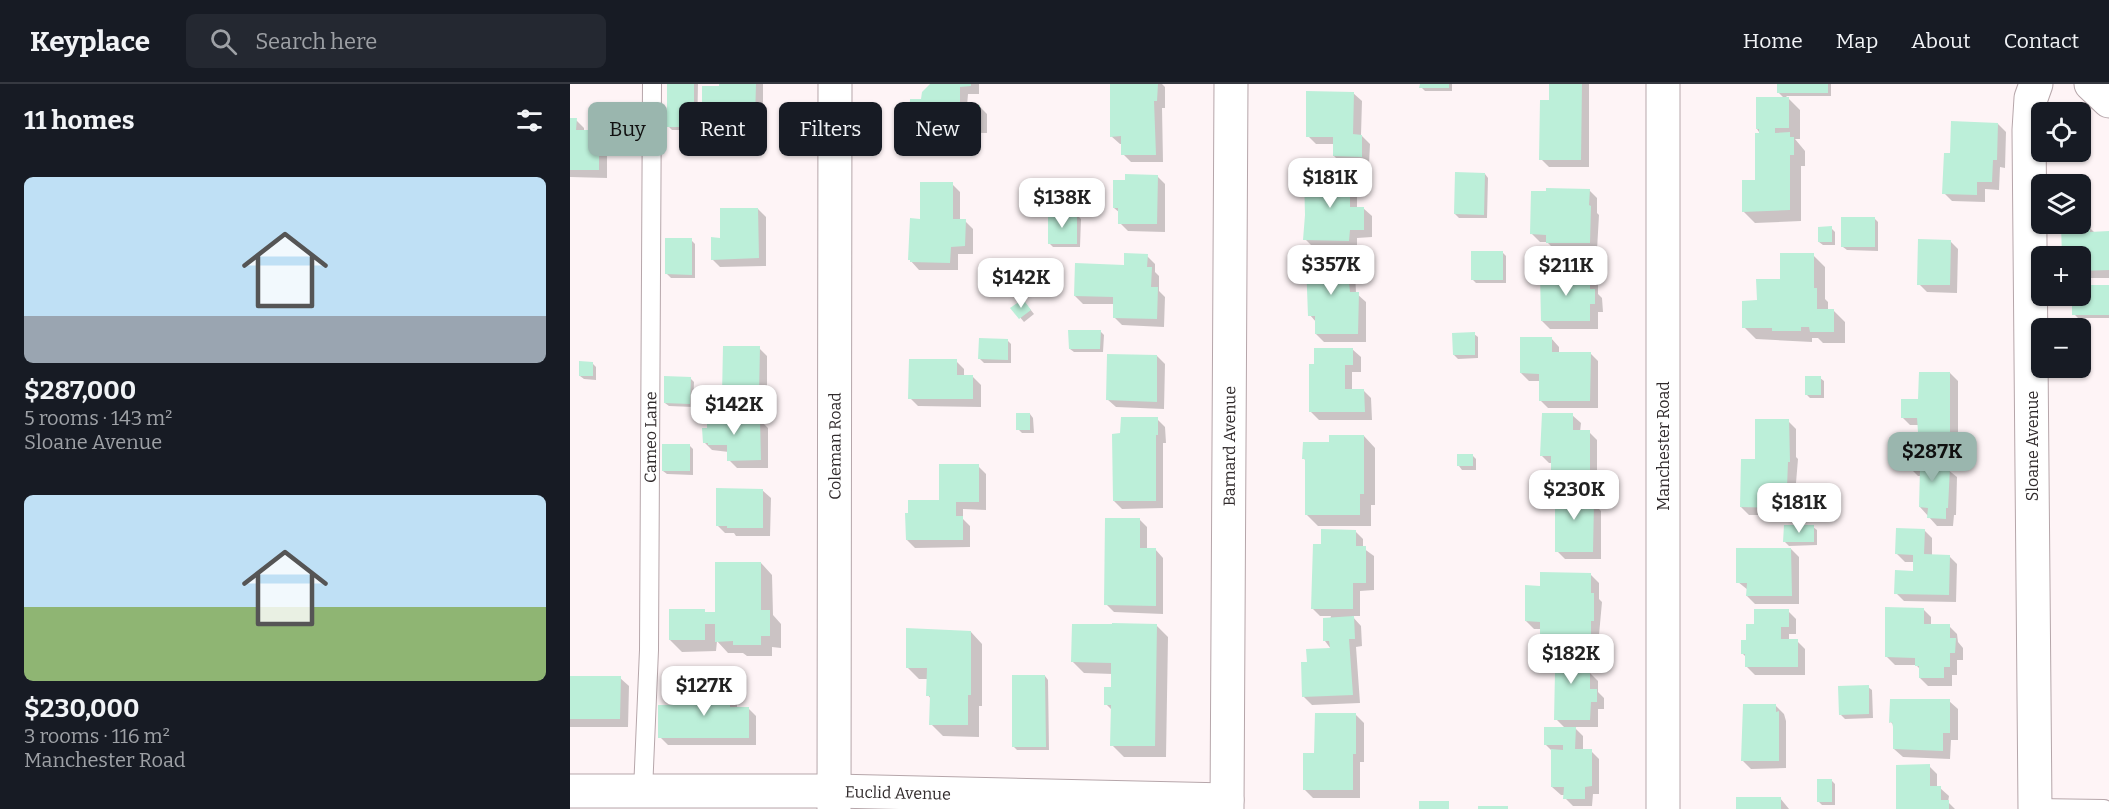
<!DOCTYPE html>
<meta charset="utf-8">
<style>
:root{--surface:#171b24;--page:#242831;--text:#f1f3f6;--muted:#9ea1a6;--line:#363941;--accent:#9ab6ae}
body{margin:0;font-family:Bitter,serif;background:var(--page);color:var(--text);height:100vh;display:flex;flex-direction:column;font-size:22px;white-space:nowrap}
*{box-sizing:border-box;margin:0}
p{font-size:20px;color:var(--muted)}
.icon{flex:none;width:33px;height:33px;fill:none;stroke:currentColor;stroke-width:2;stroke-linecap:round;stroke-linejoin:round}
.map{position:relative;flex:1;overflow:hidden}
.sheet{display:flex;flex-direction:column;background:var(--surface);width:570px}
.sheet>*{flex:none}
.top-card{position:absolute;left:18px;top:18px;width:570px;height:54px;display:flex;gap:12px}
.tools{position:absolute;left:1461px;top:18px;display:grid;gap:12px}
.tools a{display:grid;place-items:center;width:60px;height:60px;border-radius:9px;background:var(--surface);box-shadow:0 2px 4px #0004;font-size:30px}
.price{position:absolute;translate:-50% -51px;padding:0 14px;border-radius:12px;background:#fff;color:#222;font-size:20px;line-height:39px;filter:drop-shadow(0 2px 3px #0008)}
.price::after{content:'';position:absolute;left:50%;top:36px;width:18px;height:14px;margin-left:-9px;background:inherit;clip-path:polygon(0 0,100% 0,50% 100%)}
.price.current{background:var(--accent);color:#111}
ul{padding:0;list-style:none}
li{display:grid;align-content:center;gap:12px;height:318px;padding:0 24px}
li span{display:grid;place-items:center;height:186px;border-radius:9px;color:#555}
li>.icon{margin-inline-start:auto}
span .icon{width:108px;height:108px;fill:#fffc;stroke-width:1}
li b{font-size:26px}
h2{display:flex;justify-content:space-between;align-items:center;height:72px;padding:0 24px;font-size:26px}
.tag{padding:0 21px;border-radius:9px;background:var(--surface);box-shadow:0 2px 4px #0004;font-size:21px;line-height:54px}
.tag.current{background:var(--accent);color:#111}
header{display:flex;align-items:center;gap:36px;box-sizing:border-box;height:84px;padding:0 30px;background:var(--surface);border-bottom:2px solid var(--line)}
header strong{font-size:28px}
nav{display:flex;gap:33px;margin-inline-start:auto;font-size:21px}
.search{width:420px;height:54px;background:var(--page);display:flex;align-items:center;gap:15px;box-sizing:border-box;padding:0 21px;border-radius:9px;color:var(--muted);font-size:22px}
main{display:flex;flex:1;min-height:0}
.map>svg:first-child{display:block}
.shadow{fill:#0003}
.building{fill:#bcefd9}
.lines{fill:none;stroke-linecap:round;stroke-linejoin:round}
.service-casing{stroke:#b6a6aa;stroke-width:20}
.minor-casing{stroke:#b6a6aa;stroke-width:35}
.tertiary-casing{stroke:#b6a6aa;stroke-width:35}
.service{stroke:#fff;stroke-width:18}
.minor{stroke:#fff;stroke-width:33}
.tertiary{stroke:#fff;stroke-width:33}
.labels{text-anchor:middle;stroke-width:4.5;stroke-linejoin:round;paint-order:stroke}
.street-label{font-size:16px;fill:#302a2b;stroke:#fff}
</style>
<header>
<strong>Keyplace</strong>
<div class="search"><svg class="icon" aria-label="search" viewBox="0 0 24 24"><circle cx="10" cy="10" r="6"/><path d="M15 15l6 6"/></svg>Search here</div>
<nav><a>Home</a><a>Map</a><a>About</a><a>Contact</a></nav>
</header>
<main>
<section class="sheet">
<h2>11 homes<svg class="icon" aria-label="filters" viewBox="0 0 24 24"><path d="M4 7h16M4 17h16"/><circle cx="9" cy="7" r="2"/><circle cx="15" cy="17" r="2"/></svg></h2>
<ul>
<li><span style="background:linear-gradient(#bfe0f5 75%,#9aa5b1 0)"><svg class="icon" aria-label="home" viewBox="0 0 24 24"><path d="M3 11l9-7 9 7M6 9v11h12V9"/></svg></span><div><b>$287,000</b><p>5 rooms · 143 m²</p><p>Sloane Avenue</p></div></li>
<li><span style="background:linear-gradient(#bfe0f5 60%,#8fb573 0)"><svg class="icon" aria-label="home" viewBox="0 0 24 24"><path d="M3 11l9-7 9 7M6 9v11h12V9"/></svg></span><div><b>$230,000</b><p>3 rooms · 116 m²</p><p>Manchester Road</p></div></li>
</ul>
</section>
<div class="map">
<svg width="1539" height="725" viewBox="0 0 1539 725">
<rect width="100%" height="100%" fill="#fef4f6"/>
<path class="shadow" d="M99,0h29l-1,51h-10l-4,-5h-11l-4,-4z
M150,0h43v42h-3v11h-30l-8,-8 -2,-13h-9l-8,-8 17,-20z
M362,0h47v10h-11l-1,12h12l8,8v19l-68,-1 -8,-8z
M542,0h50l3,3v21h-3l1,54h-32l-8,-8v-10h-3l-9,-8z
M851,0h31v7h-27l-4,-4z
M981,0h38v83h-40l-8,-8 9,-58z
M1208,0h53v12h-45l14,14v29h-5l10,12v15h-4v55l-46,2 -12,-12 14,-30 4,-46 -4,-6 27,-31 -6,-6z
M783,9l9,8 -1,34 9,9 -1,20h-27l-8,-8v-12h-18l-8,-8z
M0,36h6l8,8v3h15l8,8v39l-37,-1z
M1428,40l8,8 -1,36 -5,-1 -1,23 -14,-1v13l-33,-1 -8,-8 8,-38z
M915,90l3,4 -1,40h-28l-4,-4z
M587,92l8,8v48l-37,-1 -8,-8v-10l-6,-5 12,-27z
M779,92l8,8v24h6l9,8v21l-15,1v10l-44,-1 -8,-8z
M382,100l8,8v29h5l8,8v25h-15v16h-39l-10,-11z
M1019,106l8,8v15l2,2 -2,35 -41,1 -9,-9h-7l-8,-8z
M188,125l8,8v49l-46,1 -8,-8 9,-20z
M507,131l4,4 -1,28h-27l-4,-4z
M1304,134l4,4v29l-31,-1 -4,-3z
M1519,143l6,6h14v45h-29v-22h-17v-28z
M1261,144l4,4v13h-12l-4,-3z
M121,156l4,4v34h-24l-4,-4z
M1380,157l8,8 -1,44 -30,-1 -8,-8z
M932,168l4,4v27h-30l-4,-4z
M763,170l8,10h5l9,8 1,21 10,9v40h-42l-8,-8v-12l-6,-7z
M1243,171l12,12v32l3,3v8h5l12,12v21h-22l-5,-5h-6v4l-56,-3 -12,-12 14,-25z
M577,172l8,8v8l4,4v15l6,6 -1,30 -42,-2 -8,-8 1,-13h-32l-8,-8z
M1020,192l8,8v10l4,4 1,14h-5v17h-48l-8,-8z
M1539,203v31h-31l-4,-4v-18h6z
M456,220l8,10 -10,8 -11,-13z
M530,247l4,4 -1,17h-29l-4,-3z
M904,250l4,3v21l-20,1 -4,-4z
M981,254l8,9v6h31l8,8v47h-50l-8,-8v-19h-11l-8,-8z
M437,256l4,4v19h-27l-4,-4z
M189,264l8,8v47h-35l-8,-8z
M782,265l9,8v15h-9v18h11l8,8 1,22h-53l-8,-8z
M587,272l8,8 -1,45 -48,-2 -9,-8z
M386,277l8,8v8h9l8,8v22l-63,-1 -8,-8z
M22,279l4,4v13l-12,-1 -4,-3z
M1380,289l8,8v59h-31l-8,-8v-7h-9l-8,-8z
M120,294l4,4 -1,25 -24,-1 -4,-3z
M1250,294l4,3v17h-14l-3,-3z
M161,330l6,7 23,-1 8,8v40h-31l-8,-8v-8l-17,-2 -8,-8z
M460,330l3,4 1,15h-12l-4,-4z
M1002,331l9,8 -1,9h9l8,8v49h-8l10,11v9l2,2v48h-36l-8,-8 6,-59 -11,-11v-18h-3l-8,-8z
M587,335l8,8 1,16h-3v65l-41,1 -8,-8 8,-66z
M1218,337l8,8v28l2,2 -3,36 -10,-1 2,21h-38l-8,-8 15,-46z
M794,352l11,12v57h-4v21h-53l-12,-12 1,-53 -3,-2 26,-16z
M119,361l4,4v26l-26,-1 -4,-3z
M1369,370l8,8v7l10,8 -1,38h-2l-1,11h-16l-17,-19 1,-31h-3l-8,-8z
M902,371l4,4v11h-14l-3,-4z
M408,382l8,8v36l-23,-1v10l7,7v21l-55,1 -8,-8 34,-39z
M192,406l9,8 -1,38h-34l-2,-3h-9l-8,-8z
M569,435l8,8v22h8l8,9v56l-49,-2 -8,-8z
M1243,443l4,3v15l-28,1 -4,-4z
M1354,446l8,8v18h17l8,8 -1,38 -52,-1 -8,-8 19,-21v-10h-10l-8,-8z
M785,447l8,8v9l11,8v34l-14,1v25h-8l9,10 1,20 -6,1 4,56 -48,2 -8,-8 4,-33 23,-15 -6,-8 6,-25h-11l-8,-8 10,-62z
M1221,465l8,8v47h-44l-8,-8 1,-6 -10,-8z
M191,479l11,12 1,40 8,9v24l-9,-1v9h-25l-4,-3h-15l-11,-12 -1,10 -34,1 -12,-12 34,-29 3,3h9z
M1021,491l8,8v16l3,3 -4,44h-22l10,10v17h4l8,8v11l6,6v11h-6v18h-24l9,9v15h8l8,8v35h-6l-1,12h-19l-8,-8v-3h-4l-9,-8 1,-35 -8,-8 20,-16 -9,-9v-46l-8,-8 3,-17 -10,-11v-8h-7l-8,-8 15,-34z
M1353,525l8,8v9h18l8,8 1,8 5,6v12h-6v15h-5v11h-24l-8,-8v-9l-4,-4h-21l-8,-8z
M1218,527l8,8v15h-7v6l8,1 8,8v26h-50l-8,-8v-9l-5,-5 5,-11 9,-17z
M586,541l12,12 -2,120h-42l-12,-12 1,-34 -7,-7 6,-15 1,-15 -29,-1 -12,-12z
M401,548l11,12v62h-3v31l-36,-1 -12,-12v-25l-3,-4v-16h-9l-12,-12z
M475,592l3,4 1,70h-32l-4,-4z
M0,593l50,1 9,8 -1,41h-58z
M1298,603l4,3 1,28 -28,1 -4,-4z
M159,606l8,8v10h11l8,8v29h-88l-8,-8 31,-39z
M1379,617l9,8v31h-7l-1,19 -47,-2 -9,-8v-23l-3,-4z
M1206,622l8,8 2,7v47l-35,1 -8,-8z
M786,631l8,8v39h-4v36h-47l-8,-8 11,-36z
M1328,682h31l8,8v14h3l9,8 -1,6 7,7h-57z
M1262,697l3,3v21h-13l-4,-4z
M1167,714h43l9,11h-52z"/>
<path class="building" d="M97,0h27v48h-13v-5h-14z
M149,0h37l-1,35h-3l1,11 -32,-1 -3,-21h-16v-22h17z
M360,0h41v2l-11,1v18h20v20h-71l1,-26h11l1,-7z
M540,0h48l-1,17h-3l2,54h-35v-19l-11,1z
M850,0h29v4h-30z
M979,0h33l-1,76h-42l1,-60h9z
M1207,0h51v9h-51z
M736,7l48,1 -1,42 9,1v22l-29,-1v-19h-27z
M1186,13h33v31h-14v5l15,-1v5h4v18h-4v55l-48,2v-32h13v-47h4v-4h-3z
M0,34h7l-1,12h23v40h-29z
M1381,37l47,2 -1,37h-4l-1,22h-15v13l-35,-1 2,-41h6z
M885,88l30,1 -1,42 -30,-1z
M555,90l33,1 -1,49h-39v-16h-5v-28h12z
M780,90v33h14v23h-14l-1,11 -46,-1 2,-25 -1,-40z
M350,98h33v37h13l-1,27 -14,1 -1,16 -40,-1v-2h-2l2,-42 10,1z
M976,104l44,1 -1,16 2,1 -1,37h-44v-8l-16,-1 1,-43h15z
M150,124h38l1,50 -48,2v-23l9,1z
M478,129l29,1v30h-29z
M1271,133h34v30h-34z
M1262,142v16h-14v-15z
M1491,142h29v6l19,-1v39l-29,1v-15h-18z
M95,154h27v37l-27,-1z
M1348,155l33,1 -1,45h-33z
M901,167h32v29h-32z
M739,168h25l-1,10h14l3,30h9l-1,42h-43v-18h-7l-2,-54h3z
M554,169l24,1 -1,13h5l-1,20h7l-1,32 -44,-1v-21l-39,-1 1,-33 49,2z
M1210,169h34v35h3v21h17v23h-24l-1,-5h-8v4h-29v-3h-30v-27l15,-1 -1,-21h24z
M970,190h50v15h5v15h-5v17h-49z
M1510,201h29v30h-37v-19h8z
M453,215l8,11 -12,9 -9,-11z
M498,246h33l-1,19h-31z
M905,248v23h-22l-1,-22z
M950,253h32v15h39l-1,49h-51v-27l-19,-1z
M409,254l29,1v21l-30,-1z
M153,262h37l-1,49h-37z
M744,264h39v17h-8v24h19l1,23h-56v-48h5z
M537,270l50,1v47l-51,-2z
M339,275h48v16h16v24h-65z
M9,277l14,1v14h-14z
M1349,288h31v61l-32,-1 -1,-14h-16v-19h17z
M94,292l27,1 -1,27 -26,-1z
M1235,292h16v19h-16z
M161,328v7h29l1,41 -34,1v-16h-19v-2h-5l-1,-15h5v-15z
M446,329h14v17h-14z
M972,329h31v17h17v52l-39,-1v-25h-11z
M551,333h37v18h-2v66h-43l-1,-67 8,-1z
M1185,335h34l1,43h-2l-1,25h-9l2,21 -40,-1 1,-48h14z
M759,351h35v59h-4v21h-55v-56h-3l1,-17h26z
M92,360h28v27h-28z
M1339,368l30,1v14h11l-2,41h-2v11l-19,-1 1,-10 -9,-1 1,-38h-11z
M887,370h16v12h-16z
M369,380h40v38h-23v14h7v24h-57l-1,-27h3v-13h31z
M146,404l47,1v39h-36v-2h-11z
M985,406h37v12h2l-1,50h-38z
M535,434h35v30h16v58l-52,-1z
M1214,441h30v17h-31z
M1326,444l29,1 -1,25 26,1 -1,40 -55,-1 1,-24 18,1v-16l-18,-1z
M751,445l35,1v16h10v37h-13v26h-42l2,-65h8z
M1166,464h55l1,48h-46l1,-13h-11z
M145,478h46v48h9v26h-9v9h-28v-4l-18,1v-18h-10v16h-36v-31h36v3h10z
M970,488l51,1v20h3v28h-3v18l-51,-1v-16l-15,-1v-36l15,1z
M1315,523l39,1v16h26v14h6l-1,15h-5v14h-6v11h-25v-12h-4v-8l-30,-1z
M1184,525h35v18h-8v12h17v28h-53v-13h-4v-14h5v-16h8z
M784,532l1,23h-6l4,56 -51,2 -1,-35h6l-1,-13 24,-1 -1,-7h-6v-23z
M542,539l45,1 -2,122h-45l1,-41h-7v-18h7v-24l-40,-1 1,-38h40z
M336,544l65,3v64h-3v30h-39l1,-29h-4l1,-28h-21z
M977,562h31v26l12,-1v18h7v13h-6l-1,18h-36l1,-48h9v-7h-17z
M442,591h33l1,72h-34z
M0,592h51l-1,43h-50z
M1299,601v29l-30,1 -1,-29z
M119,604h41v19h19v31h-91v-33h24v-9l7,1z
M1320,615h60v34h-7v18l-50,-2v-22l-1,-5 -3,1z
M1173,620h33v8l3,-1v50h-38z
M745,629h41v41h-3v36h-50v-37h11z
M974,643h32l-1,22h17v37l-7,1v12h-22l1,-12h-13v-38l12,1v-5h-19z
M1360,680v22h11v14h8v9h-53v-44z
M1247,695h15v23h-15z
M1166,713h45v12h-45z
M849,717h30v8h-30z
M908,722h30v3h-30z"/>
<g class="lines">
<defs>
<g id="service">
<path id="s1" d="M73,707l6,-141 3,-566"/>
<path d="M1465,724l69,1"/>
</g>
<g id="minor">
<path id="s2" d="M0,707h264l393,9"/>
<path id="s3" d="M264,725l1,-725"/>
<path id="s4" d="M657,725l4,-725"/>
<path d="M1093,725v-725"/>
<path d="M1465,725l-6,-679 2,-32 5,-14"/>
</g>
<path id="tertiary" d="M1521,0l18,17"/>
</defs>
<use href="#service" class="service-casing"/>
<use href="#minor" class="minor-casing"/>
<use href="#tertiary" class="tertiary-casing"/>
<use href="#service" class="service"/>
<use href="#minor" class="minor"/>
<use href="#tertiary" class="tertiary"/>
</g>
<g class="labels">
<g class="street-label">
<text dy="6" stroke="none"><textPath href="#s1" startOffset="354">Cameo Lane</textPath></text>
<text dy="6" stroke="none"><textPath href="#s4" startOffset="363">Barnard Avenue</textPath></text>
<text transform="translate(1093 362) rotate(-90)" y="6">Manchester Road</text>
<text transform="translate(1462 362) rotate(-90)" y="6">Sloane Avenue</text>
<text dy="6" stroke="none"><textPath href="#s3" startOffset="363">Coleman Road</textPath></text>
<text dy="6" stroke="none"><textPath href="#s2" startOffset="328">Euclid Avenue</textPath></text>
</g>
</g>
</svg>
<div class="tools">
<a><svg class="icon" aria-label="locate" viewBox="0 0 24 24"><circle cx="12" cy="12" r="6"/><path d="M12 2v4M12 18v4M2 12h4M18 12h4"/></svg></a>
<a><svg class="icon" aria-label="layers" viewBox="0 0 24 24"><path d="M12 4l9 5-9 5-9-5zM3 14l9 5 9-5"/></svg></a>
<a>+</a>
<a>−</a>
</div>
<b class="price" style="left:760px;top:125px">$181K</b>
<b class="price" style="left:492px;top:145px">$138K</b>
<b class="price" style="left:761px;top:212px">$357K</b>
<b class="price" style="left:996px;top:213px">$211K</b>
<b class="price" style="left:451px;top:225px">$142K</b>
<b class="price" style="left:164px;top:352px">$142K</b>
<b class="price current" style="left:1362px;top:399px">$287K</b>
<b class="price" style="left:1004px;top:437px">$230K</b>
<b class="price" style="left:1229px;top:450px">$181K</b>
<b class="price" style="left:1001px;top:601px">$182K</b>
<b class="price" style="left:134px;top:633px">$127K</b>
<div class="top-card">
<a class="tag current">Buy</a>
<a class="tag">Rent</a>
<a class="tag">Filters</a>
<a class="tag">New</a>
</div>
</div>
</main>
